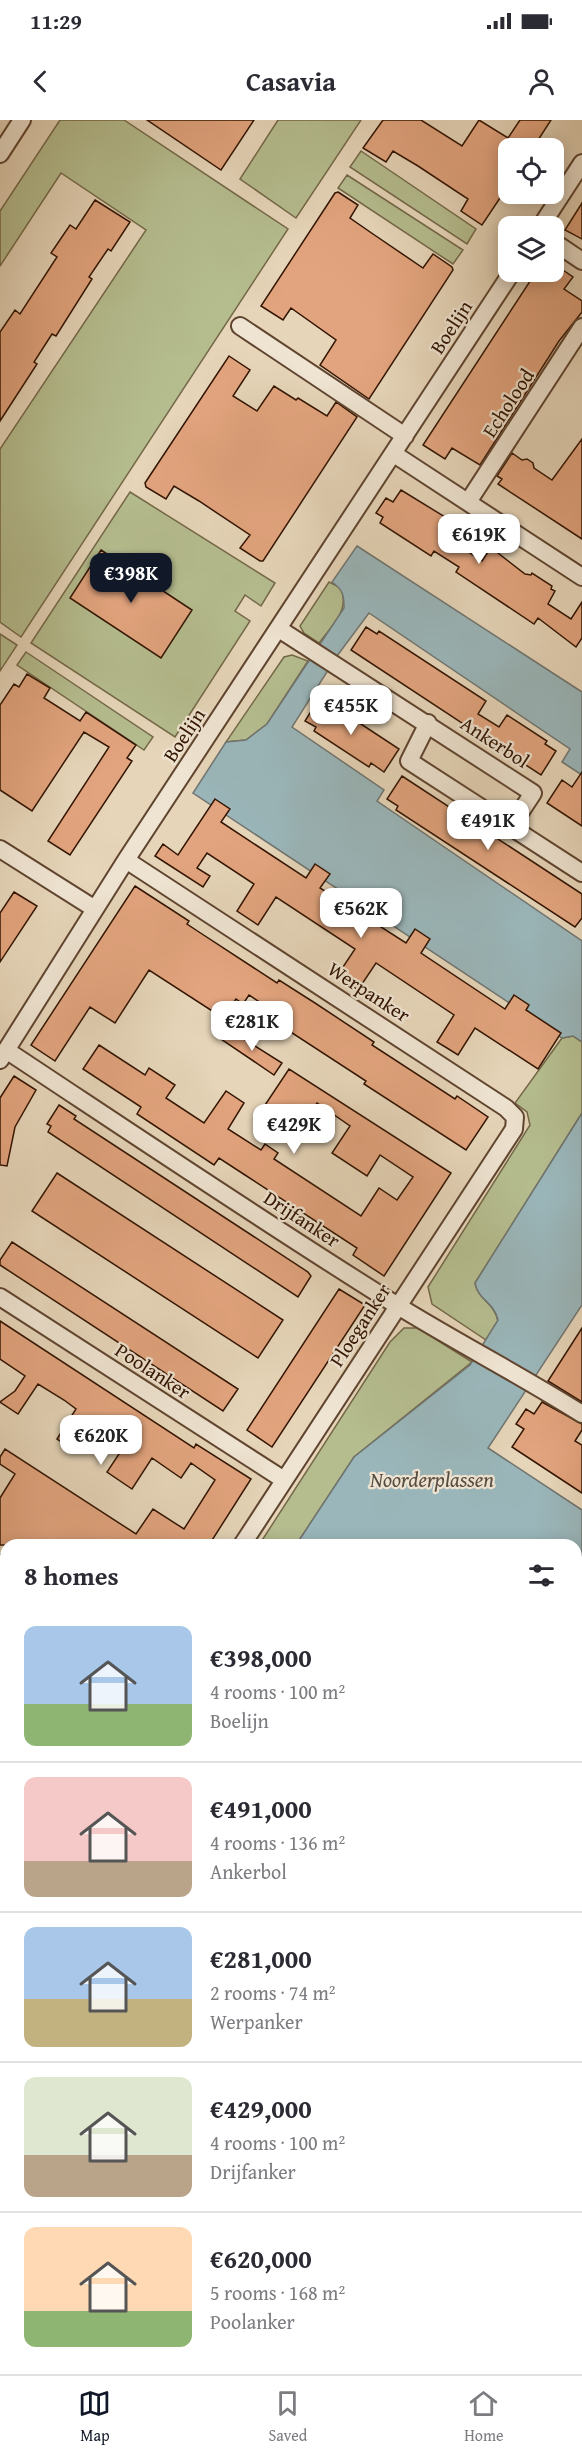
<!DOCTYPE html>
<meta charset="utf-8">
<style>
:root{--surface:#fff;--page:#f2f2f3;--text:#2b2b33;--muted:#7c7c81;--line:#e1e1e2;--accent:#111827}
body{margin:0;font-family:"Gentium Book Plus",serif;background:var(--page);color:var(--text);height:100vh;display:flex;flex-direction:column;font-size:22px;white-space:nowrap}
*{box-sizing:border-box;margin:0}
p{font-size:20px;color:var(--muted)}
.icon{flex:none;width:33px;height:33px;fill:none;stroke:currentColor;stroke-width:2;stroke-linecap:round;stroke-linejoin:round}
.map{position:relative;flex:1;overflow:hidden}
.drawer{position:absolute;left:0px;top:1419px;width:582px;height:836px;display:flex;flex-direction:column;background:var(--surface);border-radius:18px 18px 0 0;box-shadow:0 3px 15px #0003}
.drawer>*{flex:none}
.buttons{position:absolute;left:498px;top:18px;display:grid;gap:12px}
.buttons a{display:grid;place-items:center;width:66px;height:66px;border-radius:12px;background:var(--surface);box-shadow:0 3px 15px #0003;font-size:30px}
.price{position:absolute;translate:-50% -51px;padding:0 14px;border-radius:12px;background:#fff;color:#222;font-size:20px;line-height:39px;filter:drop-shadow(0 2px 3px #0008)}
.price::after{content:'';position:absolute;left:50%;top:36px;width:18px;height:14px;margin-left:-9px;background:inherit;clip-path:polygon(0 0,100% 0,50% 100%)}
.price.on{background:var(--accent);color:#fff}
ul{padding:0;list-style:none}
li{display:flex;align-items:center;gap:18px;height:150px;padding:0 24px}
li+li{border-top:2px solid var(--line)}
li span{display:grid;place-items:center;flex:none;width:168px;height:120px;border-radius:12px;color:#555}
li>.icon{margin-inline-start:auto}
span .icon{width:72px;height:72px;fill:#fffc;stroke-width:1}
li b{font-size:26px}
h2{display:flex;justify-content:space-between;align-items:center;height:72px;padding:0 24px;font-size:26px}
.status{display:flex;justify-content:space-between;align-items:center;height:42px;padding:0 30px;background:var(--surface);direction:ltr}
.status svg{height:16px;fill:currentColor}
header{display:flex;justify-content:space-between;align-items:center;height:78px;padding:0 24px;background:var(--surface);font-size:27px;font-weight:800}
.dock{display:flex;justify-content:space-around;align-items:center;height:84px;border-top:2px solid var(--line);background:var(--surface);font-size:16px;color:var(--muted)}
.dock a{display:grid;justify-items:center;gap:3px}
.dock .on{color:var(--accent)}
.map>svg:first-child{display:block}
.green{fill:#b5bd8f;stroke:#746848;stroke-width:1.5}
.water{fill:#9ab6ba;stroke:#707570;stroke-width:1.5}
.building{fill:#e2a47e;stroke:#321401;stroke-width:1.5}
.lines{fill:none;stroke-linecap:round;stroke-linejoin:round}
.minor-casing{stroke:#5f442f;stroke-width:20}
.minor{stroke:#efe4d2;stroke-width:16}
.labels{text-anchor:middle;stroke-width:4.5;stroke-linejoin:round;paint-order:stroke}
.street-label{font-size:20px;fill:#321401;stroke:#efe4d2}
.water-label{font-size:21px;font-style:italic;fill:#564d42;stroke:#efe4d2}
</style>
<div class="status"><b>11:29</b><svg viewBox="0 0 49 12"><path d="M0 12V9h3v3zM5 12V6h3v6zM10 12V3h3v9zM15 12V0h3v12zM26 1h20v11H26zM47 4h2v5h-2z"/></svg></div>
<header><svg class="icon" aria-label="back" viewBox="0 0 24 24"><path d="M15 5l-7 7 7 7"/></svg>Casavia<svg class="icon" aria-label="person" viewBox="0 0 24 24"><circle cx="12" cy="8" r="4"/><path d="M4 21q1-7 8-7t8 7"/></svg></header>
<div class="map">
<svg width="582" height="2254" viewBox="0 0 582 2254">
<rect width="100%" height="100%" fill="#e6d5b9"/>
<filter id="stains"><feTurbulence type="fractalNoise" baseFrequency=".00333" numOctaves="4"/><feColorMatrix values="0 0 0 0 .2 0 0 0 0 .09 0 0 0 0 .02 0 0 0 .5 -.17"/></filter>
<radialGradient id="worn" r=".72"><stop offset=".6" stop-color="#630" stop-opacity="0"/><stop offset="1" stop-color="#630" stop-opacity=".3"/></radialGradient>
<path class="green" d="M60,0h64l164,109 -267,408 -21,-15v-173l146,-219 -85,-57 -61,93v-55z
M278,0h83l-65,98 -56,-39z
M361,31l115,78 -9,15 -117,-77z
M347,55l116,75 -10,14 -115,-76z
M130,372l145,91 -14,23 -16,-11 -10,16 15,10 -75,116 -144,-94z
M329,462l12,6c9,23 -9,37 -22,55l-15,-10 -4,-7z
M0,514l17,11 -17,26z
M26,532l127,85 -9,13 -127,-85z
M292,535l16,6 -41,63 -21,16 -20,2 58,-85z
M573,916l9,6v71l-107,170c3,17 19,19 23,38l-12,19 -54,-36 -4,-17 102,-162 -3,-13 -12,-9 47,-65z
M404,1208h14l54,34 -118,95 -58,88h-37l131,-203z
M0,2156h6v92h363l3,6h-372z
M440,2248l86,1 4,5h-99z"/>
<path class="water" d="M357,426l225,146v83l-20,-13 8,-13 -201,-136 -32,43 -45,71 92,63 -7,11 205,140v101l-9,-6 -11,2 -369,-245 33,-51 20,-2 21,-16 77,-116c0,-13 -1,-18 -12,-26z
M582,993v192l-94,143 94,62v864h-52l-4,-5 50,-1v-823h-280l58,-88 116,-92 28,-45c-4,-18 -20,-20 -23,-37z
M0,1470l6,4v682h-6z
M369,2249h71l-9,5h-59z"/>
<path class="building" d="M147,0h107l-33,50z
M383,0h38l41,26 17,-26 29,18 12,-18h31l-18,28h-25v38l-26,39 -21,-14 7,-12 -50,-33 -25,-15 -7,11 -23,-14z
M338,72l20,13 -8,13 23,16 50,34 10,-14 19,13 1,3 -84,129 -49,-34 16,-25 -45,-32 -8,12 -22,-14 74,-113z
M95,80l35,22 -19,29 -3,-2 -19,28 3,2 -36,57 -4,-2 -18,28 3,2 -37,57v-89l15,-22 5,4 37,-57 -6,-4 19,-28 6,4z
M582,83v36l-17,-9z
M554,144l19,13 -9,12 18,12v11l-23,29 -79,124 -28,-17 -7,11 -22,-14 113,-173h18z
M229,236l21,14 -17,26 24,15 17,-25 22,14 2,-2 29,18 9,-14 21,15 -94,144h-3l-20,-13 10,-13 -51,-34 -25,-15 -8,13 -20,-12 -1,-4z
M582,319v100l-84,-55 4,-5 -5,-3 15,-23 10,7 5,-1 6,4 1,5 18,12z
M401,370l62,38 -1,2 4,3 -8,12 24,16 8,-12 4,1 31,24 6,1 1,-2 20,13 -1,3 4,2 -7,13 23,15 11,-17v36l-6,9 -38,-29 -4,6 -78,-52 3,-5 -25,-16 -3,5 -51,-33 3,-6 -7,-4 10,-15 7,4z
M101,430l91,60 -31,48 -91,-60z
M366,507l11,7 2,-3 107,70 -8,13 21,13 8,-12 40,26 -2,3 11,7 -15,24 -190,-125z
M27,554l23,14 -6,10 36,23 6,-9 50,33 -9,13 5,3 -62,94 -22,-14 61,-94 -25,-15 -52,79 -32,-21v-85l14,-21 5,3z
M320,577l79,52 -15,23 -13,-9 -2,4 -55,-36 2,-4 -11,-6z
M582,652v54l-35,-23 15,-23 10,7z
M402,656l180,118v24l-7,9 -179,-117 2,-4 -11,-7z
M215,679l15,10 -9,13 85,56 9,-14 15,10 -10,14 86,55 9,-14 15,10 -9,14 84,56 9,-14 15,10 -3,5 35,23 -23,36 -63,-41 -17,27 -11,-7 -10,-6 17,-27 -78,-52 -18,27 -21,-14 18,-27 -79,-52 -18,28 -21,-14 17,-27 -47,-31 -10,15 13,8 -7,11 -48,-31 8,-12 15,11z
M135,766l54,35 -2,3 12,8 78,51 2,-3 36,23 59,39 -2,3 83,54 2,-3 31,21 -22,33 -102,-66 2,-3 -80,-52 4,-7 -41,-27 -6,9 -7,-5 -13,19 -74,-48 -34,53 -25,-16 -35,54 -24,-16z
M14,772l23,14 -37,56v-49z
M228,909l54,34 -8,12 -53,-36z
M99,925l46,30 4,-7 26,17 -9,13 38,25 22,-32 18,12 -16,26 33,21 4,-6 13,9 -4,6 87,57 18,-28 18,12 16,-23 -33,-22 -13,21 -35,-23 18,-27 -33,-23 -19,28 -35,-23 26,-39 162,104 -67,103 -31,-21 4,-7 -112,-73 -26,-17 -5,7 -77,-51 4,-7 -58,-38z
M14,956l22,14 -21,37 -8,39 -7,-1v-67z
M59,985l17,11 -2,3 234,153 3,4 -13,21 -250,-165 3,-6 -4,-2z
M57,1053l226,147 -25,38 -226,-147z
M12,1122l226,147 -15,22 -223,-146v-5z
M339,1169l26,16 -93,142 -25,-17z
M0,1201l194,127 2,-4 55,35 -42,66h-209v-47l15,-24 -15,-10v-7l5,-8 131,85 17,-25 31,20 31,-49 -24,-17 -10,15 -29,-20 -20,31 -25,-17 20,-30 -38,-25 -20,30 -12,-8 19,-30 -12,-9 -26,-16 -20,30 -18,-12 15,-11 10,-15 -25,-17z
M582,1208v74l-34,-21z
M542,1282l40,22v6l-7,11 7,4v48l-70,-46 12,-18 -8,-5 10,-15 8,5z"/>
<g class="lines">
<defs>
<path id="minor" d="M0,34l22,-34
M541,106l41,-63
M554,122l28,19
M240,206l165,110
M394,334l188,123
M468,382l114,-175
M279,509l254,164 -23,35
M428,603l-19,38 173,112
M0,729l95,60
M126,740l380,248 9,9 -1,12 -272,416
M6,930c130,86 259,173 392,256 60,37 124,70 184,108
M0,940l126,-200 386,-588
M0,1177l284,183
M0,1443l6,4"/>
</defs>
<use href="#minor" class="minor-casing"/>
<use href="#minor" class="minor"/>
</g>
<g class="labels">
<g class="street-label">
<text transform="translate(451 207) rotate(-57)" y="7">Boelijn</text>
<text transform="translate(508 283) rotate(-57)" y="7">Echolood</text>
<text transform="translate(184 615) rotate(-57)" y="7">Boelijn</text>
<text transform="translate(495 622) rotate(33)" y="7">Ankerbol</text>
<text transform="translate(369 872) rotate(33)" y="7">Werpanker</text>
<text transform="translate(302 1099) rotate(33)" y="7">Drijfanker</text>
<text transform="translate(360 1205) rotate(-57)" y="7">Ploeganker</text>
<text transform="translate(153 1251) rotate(33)" y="7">Poolanker</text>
</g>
<g class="water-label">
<text x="432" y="1367">Noorderplassen</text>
</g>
</g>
<rect width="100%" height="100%" filter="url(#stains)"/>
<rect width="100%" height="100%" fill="url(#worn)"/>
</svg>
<div class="buttons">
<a><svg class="icon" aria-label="locate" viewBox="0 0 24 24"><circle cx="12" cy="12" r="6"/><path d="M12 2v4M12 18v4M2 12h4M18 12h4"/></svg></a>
<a><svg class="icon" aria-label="layers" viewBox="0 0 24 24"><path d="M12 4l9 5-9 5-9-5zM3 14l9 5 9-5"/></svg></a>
</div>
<b class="price" style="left:479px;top:445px">€619K</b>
<b class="price on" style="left:131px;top:484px">€398K</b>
<b class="price" style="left:351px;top:616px">€455K</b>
<b class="price" style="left:488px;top:731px">€491K</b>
<b class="price" style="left:361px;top:819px">€562K</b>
<b class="price" style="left:252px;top:932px">€281K</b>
<b class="price" style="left:294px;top:1035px">€429K</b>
<b class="price" style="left:101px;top:1346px">€620K</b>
<section class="drawer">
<h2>8 homes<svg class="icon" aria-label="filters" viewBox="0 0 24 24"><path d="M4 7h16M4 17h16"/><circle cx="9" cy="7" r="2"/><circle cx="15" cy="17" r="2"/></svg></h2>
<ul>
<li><span style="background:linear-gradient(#a9c7e8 65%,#8fb573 0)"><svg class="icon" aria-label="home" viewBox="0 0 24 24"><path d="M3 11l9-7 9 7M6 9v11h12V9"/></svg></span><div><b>€398,000</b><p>4 rooms · 100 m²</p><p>Boelijn</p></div></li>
<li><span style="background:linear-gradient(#f6c9c9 70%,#b9a48a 0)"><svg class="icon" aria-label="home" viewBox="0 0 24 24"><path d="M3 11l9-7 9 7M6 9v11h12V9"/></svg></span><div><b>€491,000</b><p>4 rooms · 136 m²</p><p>Ankerbol</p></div></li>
<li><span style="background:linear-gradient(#a9c7e8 60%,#c2b280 0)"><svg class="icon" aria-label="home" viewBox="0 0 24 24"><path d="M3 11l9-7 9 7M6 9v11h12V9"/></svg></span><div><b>€281,000</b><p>2 rooms · 74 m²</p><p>Werpanker</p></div></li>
<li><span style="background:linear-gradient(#dfe7d0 65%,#b9a48a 0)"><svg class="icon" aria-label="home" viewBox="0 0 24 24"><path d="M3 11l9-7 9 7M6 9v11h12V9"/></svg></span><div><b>€429,000</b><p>4 rooms · 100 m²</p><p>Drijfanker</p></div></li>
<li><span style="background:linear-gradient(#ffd9b3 70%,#8fb573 0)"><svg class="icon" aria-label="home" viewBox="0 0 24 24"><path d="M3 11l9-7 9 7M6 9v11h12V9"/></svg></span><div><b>€620,000</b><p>5 rooms · 168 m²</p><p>Poolanker</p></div></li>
</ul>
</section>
</div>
<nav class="dock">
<a class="on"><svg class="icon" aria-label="map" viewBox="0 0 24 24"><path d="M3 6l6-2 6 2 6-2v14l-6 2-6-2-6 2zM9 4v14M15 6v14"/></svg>Map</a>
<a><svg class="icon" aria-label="saved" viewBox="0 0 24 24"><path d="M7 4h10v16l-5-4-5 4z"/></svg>Saved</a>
<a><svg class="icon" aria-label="home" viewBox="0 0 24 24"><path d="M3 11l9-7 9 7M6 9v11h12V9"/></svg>Home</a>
</nav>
